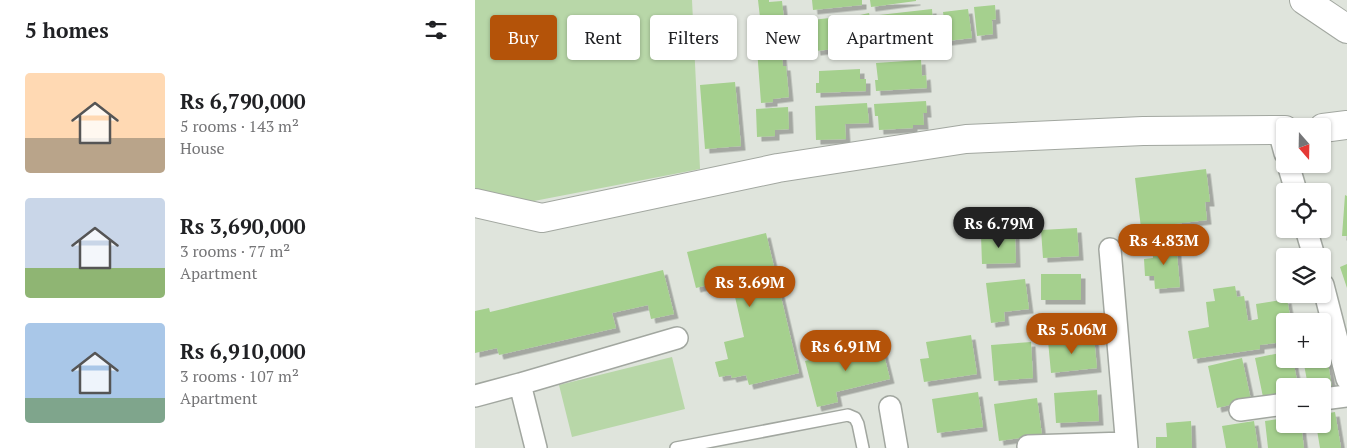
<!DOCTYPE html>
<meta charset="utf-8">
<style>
:root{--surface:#fff;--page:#f6f6f6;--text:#202124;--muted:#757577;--accent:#b45309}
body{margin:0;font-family:"PT Serif",serif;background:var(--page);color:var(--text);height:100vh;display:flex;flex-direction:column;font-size:19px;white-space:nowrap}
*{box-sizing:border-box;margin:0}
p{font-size:16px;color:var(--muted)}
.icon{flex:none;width:28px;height:28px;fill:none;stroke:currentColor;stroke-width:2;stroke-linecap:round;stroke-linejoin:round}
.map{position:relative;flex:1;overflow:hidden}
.panel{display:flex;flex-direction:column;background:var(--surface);width:475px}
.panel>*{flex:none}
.banner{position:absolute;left:15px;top:15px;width:475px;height:45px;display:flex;gap:10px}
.needle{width:32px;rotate:160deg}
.buttons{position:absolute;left:801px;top:118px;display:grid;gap:10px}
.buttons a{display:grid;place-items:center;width:55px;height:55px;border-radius:5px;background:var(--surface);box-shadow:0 1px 4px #0004;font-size:25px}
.price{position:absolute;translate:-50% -42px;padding:0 11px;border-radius:18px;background:var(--accent);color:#fff;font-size:16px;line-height:32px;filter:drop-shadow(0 1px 2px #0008)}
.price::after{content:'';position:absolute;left:50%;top:30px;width:15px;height:11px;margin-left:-8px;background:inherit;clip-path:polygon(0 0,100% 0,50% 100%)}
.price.on{background:#222;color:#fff}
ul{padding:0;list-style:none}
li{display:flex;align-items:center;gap:15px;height:125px;padding:0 25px}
li span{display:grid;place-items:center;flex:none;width:140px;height:100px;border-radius:5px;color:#555}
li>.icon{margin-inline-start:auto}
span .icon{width:60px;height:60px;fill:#fffc;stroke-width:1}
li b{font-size:21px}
h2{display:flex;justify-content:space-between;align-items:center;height:60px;padding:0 25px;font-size:21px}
.pill{padding:0 18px;border-radius:5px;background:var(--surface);box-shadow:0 1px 4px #0004;font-size:18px;line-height:45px}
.pill.on{background:var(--accent);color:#fff}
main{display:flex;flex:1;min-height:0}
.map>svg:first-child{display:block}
.green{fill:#b8d7a8}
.building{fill:#a5d08e;filter:url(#shadow)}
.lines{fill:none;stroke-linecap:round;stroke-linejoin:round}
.lane-casing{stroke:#a2a7a0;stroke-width:14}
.street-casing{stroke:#a2a7a0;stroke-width:24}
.secondary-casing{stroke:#a2a7a0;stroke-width:30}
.lane{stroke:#fff;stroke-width:11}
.street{stroke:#fff;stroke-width:21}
.secondary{stroke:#fff;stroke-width:28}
</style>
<main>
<section class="panel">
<h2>5 homes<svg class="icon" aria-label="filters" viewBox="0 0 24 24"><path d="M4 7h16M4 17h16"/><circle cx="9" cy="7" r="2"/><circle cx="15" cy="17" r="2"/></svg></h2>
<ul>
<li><span style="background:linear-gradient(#ffd9b3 65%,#b9a48a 0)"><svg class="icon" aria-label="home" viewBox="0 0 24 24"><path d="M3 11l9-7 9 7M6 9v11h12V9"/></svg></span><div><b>Rs 6,790,000</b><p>5 rooms · 143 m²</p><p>House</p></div></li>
<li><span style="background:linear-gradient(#c9d6e8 70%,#8fb573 0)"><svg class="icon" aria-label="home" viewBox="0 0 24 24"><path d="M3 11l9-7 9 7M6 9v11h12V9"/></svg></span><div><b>Rs 3,690,000</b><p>3 rooms · 77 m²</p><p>Apartment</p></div></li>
<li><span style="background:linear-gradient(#a9c7e8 75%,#7fa58c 0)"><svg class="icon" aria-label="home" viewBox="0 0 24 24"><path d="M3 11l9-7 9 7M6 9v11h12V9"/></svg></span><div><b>Rs 6,910,000</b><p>3 rooms · 107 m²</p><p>Apartment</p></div></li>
</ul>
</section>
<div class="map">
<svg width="872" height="448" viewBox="0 0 872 448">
<defs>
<filter id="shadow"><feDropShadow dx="4.5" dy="4.5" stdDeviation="0" flood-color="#0004"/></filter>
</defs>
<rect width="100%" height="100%" fill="#dfe4dc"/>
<path class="green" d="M0,0h217l8,169 -192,37 -33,-13z
M197,357l13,52 -113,28 -13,-52z"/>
<path class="building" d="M283,0h11v2l13,-1 4,37 -17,2 1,4h-7z
M337,0h50v5l-49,5z
M395,0h46v1l-45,6z
M520,5l1,14 -4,1 1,14 -16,2 -3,-29z
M457,9l1,14 -5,1 2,12 -48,6 -3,-27z
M493,9l4,29 -25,3 -4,-29z
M394,13l3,12 -7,2 4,14 -12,3 -6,-27z
M372,16l3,31 -34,4 -4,-31z
M282,49h14v6l11,-1 1,12h3l3,31 -16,2v3l-12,1z
M446,60l1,16 4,-1 1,13 -51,3 -1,-11h3l-2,-17z
M385,69v10h6v12l-50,2v-10h3v-12z
M260,82l6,64 -36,3 -5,-64z
M451,101l1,12h-4l1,12h-11v3l-34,2 -1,-14h-3l-1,-12z
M392,103l2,20 -24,1 1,15 -30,1 -1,-34z
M313,107l1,22 -14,1v6l-18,1 -1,-28z
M731,169l4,33h-5l2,18 -66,8 -6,-50z
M870,195l2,1v40h-5z
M602,228l2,28 -36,2 -2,-28z
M291,233l33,140 -50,12 -3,-10 -14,3 -1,-3 -12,2 -4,-15 13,-3 -4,-17 20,-5 -13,-58 -35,9 -9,-36z
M540,234l1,29 -34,1 -1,-29z
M701,243l4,44 -25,2 -1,-13h-9l-1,-17 9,-1 -1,-14z
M872,264v24l-7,-21z
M188,270l11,44 -23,5 -3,-14 -36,8 4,15 -117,27 -2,-7 -22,5v-42l14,-3 1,4z
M566,274h40v26h-40z
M550,279l4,30 -25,3 1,9 -14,2 -5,-40z
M760,286l2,11 7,-1 4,25 10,-2 -2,-15 31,-5 4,22h-6v26l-2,-5 -23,3v4l-67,10 -5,-28 21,-4 -3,-25 9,-1 -2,-12z
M496,335l6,39 -53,8 -4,-23 9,-1 -3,-16z
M619,337l3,31 -46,5 -3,-32z
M556,342l2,36 -39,3 -3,-36z
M406,343l9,36 -54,13 2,10 -21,5 -12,-46z
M850,343l7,45 -9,1v-3h-15l-5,-27h20v-15z
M810,352v7h8l5,27h-13v7l-22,4 -8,-39z
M767,358l9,42 -34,8 -9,-42z
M622,390l2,31 -43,2 -2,-30z
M503,392l5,35 -46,6 -5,-34z
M562,398l5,37 -43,6 -5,-37z
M860,412l6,36h-21l-4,-24h7v-10z
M810,418v6h16l3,24h-36l-3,-27z
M716,421l1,27h-36v-11h11l-1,-14z
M779,421l4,27h-32l-4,-22z"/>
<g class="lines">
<defs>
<path id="lane" d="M201,448l172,-33 7,3 3,6 5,24"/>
<path id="street" d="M804,131l6,22
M813,164l8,27
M831,229l8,27
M635,249l17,199
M848,285l24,94
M45,384l157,-46
M0,396l45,-12 16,64
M848,399l24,-3
M415,407l7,41
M765,410l45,-6
M553,446l98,-3"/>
<path id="secondary" d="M829,0l43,29
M848,128l24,-3
M0,203l67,15 236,-50 188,-29 177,-8 142,-1"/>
</defs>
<use href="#lane" class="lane-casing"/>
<use href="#street" class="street-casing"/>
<use href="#secondary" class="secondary-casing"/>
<use href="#lane" class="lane"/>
<use href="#street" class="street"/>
<use href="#secondary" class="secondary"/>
</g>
</svg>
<div class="buttons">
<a><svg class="needle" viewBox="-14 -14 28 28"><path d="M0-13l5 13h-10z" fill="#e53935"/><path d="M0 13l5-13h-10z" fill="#757577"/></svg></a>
<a><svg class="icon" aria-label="locate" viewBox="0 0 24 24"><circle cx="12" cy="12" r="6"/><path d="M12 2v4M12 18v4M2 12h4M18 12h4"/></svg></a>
<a><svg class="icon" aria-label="layers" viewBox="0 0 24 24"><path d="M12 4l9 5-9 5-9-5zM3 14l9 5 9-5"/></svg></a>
<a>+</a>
<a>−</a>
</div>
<b class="price on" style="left:524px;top:249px">Rs 6.79M</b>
<b class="price" style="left:689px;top:266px">Rs 4.83M</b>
<b class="price" style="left:275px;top:308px">Rs 3.69M</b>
<b class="price" style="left:597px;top:355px">Rs 5.06M</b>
<b class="price" style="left:371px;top:372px">Rs 6.91M</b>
<div class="banner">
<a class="pill on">Buy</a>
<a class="pill">Rent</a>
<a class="pill">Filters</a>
<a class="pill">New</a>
<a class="pill">Apartment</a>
</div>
</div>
</main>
